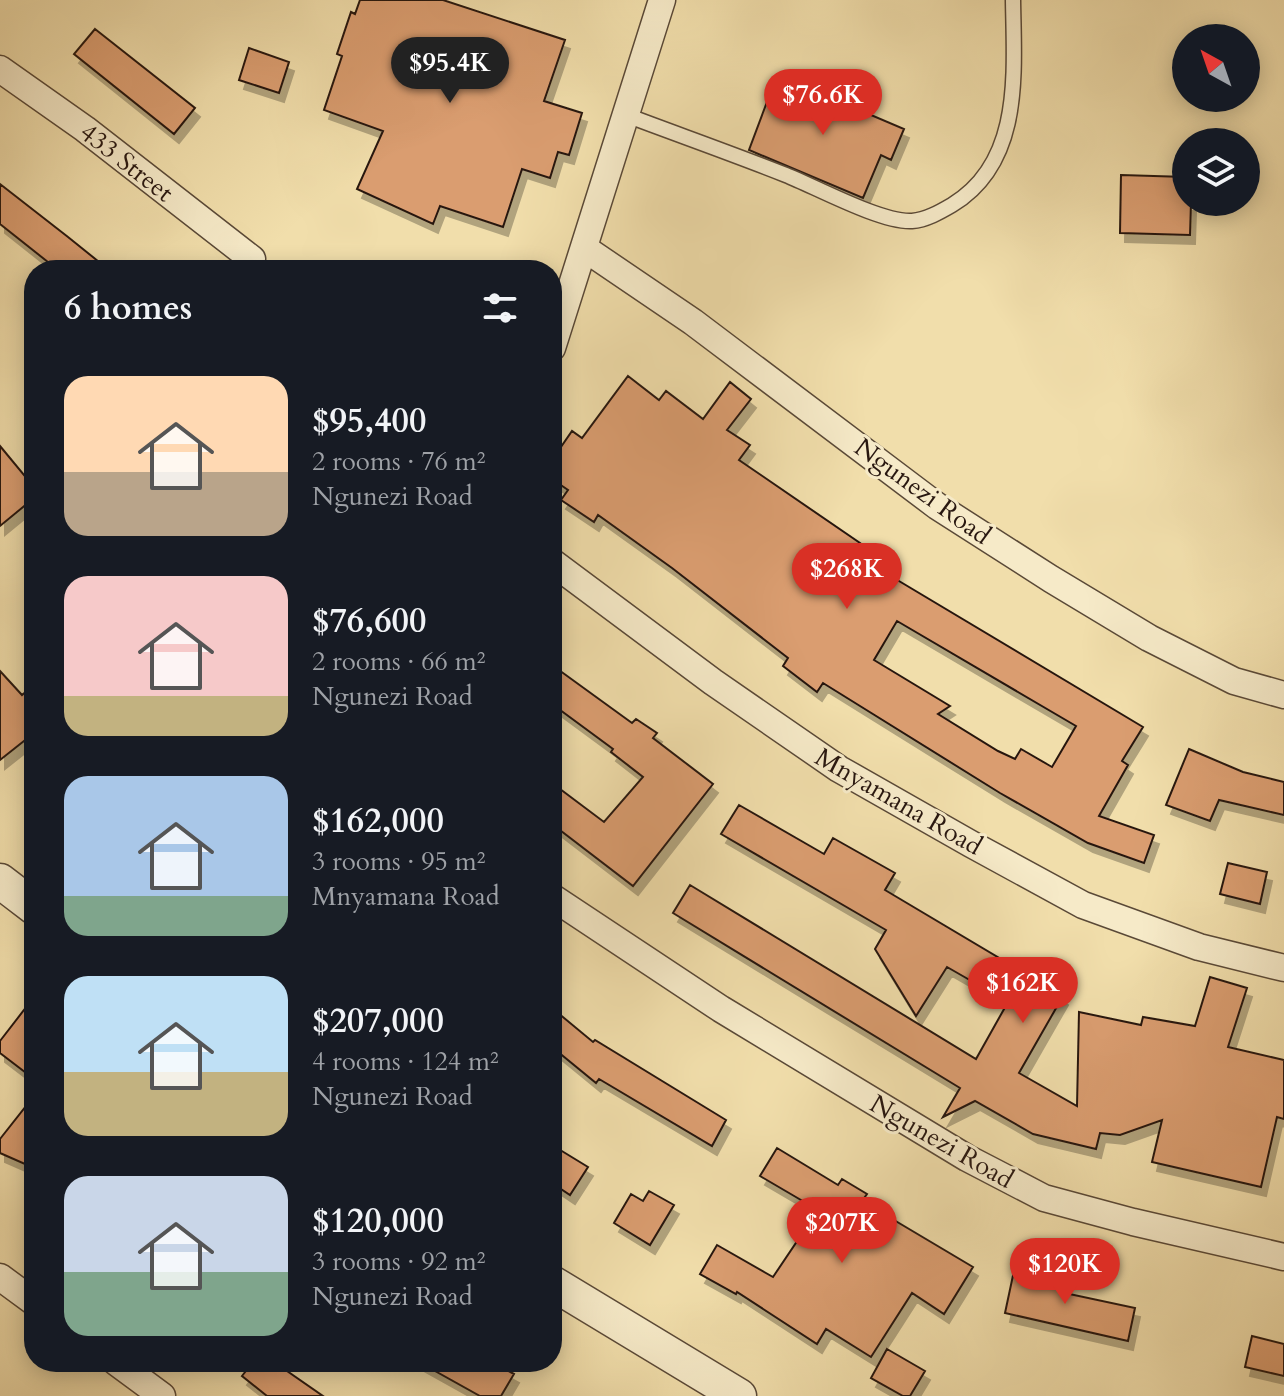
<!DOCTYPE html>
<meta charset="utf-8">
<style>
:root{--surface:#171b24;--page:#20242c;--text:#f1f3f6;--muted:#9ea1a6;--accent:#d93025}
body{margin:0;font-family:Cardo,serif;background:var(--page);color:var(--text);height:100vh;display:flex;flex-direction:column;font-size:30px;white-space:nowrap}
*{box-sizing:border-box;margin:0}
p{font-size:26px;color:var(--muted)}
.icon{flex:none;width:44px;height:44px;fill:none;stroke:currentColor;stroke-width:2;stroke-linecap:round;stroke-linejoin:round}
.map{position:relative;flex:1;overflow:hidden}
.details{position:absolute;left:24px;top:260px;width:538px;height:1112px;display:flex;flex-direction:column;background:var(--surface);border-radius:32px;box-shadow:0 4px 20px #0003}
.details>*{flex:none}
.needle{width:52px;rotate:320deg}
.controls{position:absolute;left:1172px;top:24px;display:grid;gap:16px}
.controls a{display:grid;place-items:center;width:88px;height:88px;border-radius:50%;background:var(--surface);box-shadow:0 4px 20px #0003;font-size:40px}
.price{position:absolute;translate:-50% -68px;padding:0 18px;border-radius:28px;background:var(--accent);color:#fff;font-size:26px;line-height:52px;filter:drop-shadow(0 2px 4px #0008)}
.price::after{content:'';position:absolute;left:50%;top:48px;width:24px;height:18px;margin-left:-12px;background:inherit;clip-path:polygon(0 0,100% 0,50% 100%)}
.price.selected{background:#222;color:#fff}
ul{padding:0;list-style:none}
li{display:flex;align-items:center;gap:24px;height:200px;padding:0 40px}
li span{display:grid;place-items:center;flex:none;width:224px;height:160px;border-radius:24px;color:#555}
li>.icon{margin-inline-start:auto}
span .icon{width:96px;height:96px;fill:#fffc;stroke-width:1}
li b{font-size:34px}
h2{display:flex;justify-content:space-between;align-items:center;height:96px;padding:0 40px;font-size:34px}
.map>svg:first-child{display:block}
.building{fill:#da9d70;stroke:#281710;stroke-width:2;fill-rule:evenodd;filter:url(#shadow)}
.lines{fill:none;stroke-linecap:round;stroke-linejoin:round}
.service-casing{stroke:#5a4937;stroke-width:17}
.minor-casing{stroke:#5a4937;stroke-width:29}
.tertiary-casing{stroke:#5a4937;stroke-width:37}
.service{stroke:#f6eac8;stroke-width:14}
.minor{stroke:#f6eac8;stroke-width:26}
.tertiary{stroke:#f6eac8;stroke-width:34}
.labels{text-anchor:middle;stroke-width:6;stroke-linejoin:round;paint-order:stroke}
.street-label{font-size:26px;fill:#281710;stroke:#f6eac8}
</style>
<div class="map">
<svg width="1284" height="1396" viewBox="0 0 1284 1396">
<defs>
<filter id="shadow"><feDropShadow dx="5" dy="9" stdDeviation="0" flood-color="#0004"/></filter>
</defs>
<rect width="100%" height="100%" fill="#f1deab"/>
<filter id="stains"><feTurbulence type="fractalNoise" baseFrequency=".0025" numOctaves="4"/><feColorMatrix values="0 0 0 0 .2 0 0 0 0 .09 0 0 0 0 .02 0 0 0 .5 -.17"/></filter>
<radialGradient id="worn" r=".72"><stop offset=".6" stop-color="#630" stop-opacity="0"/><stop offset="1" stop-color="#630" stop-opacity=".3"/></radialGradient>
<path class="building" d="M360,0h83l122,40 -21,61 38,12 -13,42 -11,-3 -8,26 -28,-9 -19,58 -63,-21 -7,18 -76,-35 26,-58 -59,-21 18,-54 -5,-2 14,-42 4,2z
M95,29l100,79 -21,26 -100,-80z
M249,48l40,14 -10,31 -40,-13z
M777,75l127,54 -13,31 -10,-5 -18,43 -114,-48z
M1121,175l65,2v25h5l-1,33 -70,-2z
M0,184l68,53 41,33h-51l-58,-46z
M628,376l31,24 7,-9 37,28 27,-37 21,17 -24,31 23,15 -11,15 121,83 -4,6 43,32 244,146 -21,34 6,4 -29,51 55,19 -10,28 -56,-20 -88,-50 -177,-110 -6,9 -34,-26 5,-8 -116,-90 -74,-53 -4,7 -33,-22 7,-10 -16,-11v-19l20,-29 10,7zM897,621l179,105 -24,41 -31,-18 -6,10 -17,-8 -60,-37 12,-8 -76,-46z
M0,446l34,41v11l-34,28z
M552,665l80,58 4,-4 21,14 -4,5 60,46 -80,102 -81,-62v-41l52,39 39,-45 -32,-25 2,-3 -61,-45z
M0,671l22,24 12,-10v48l-34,27z
M1189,749l54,23 41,10v33l-65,-15 -9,21 -44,-16z
M739,805l85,49 9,-16 62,35 -10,17 178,106 -44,77 58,33 2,-94 62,13 2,-8 52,9 15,-49 37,11 -19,59 56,13v59l-7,-2 -16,70 -109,-25 10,-42 -42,15 -20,-2 -4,16 -63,-15 -58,-33 -32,16 17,-29 -287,-175 17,-28 286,174 32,-57 -61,-35 -31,49 -41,-67 11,-19 -165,-96z
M1228,863l39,9 -7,32 -40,-10z
M34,997v82l-34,-26v-12z
M552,1008l41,34 2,-2 131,80 -14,26 -113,-67 -3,4 -44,-36z
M34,1096v72l-34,-15v-14z
M552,1145l36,22 -18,28 -18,-12z
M777,1148l61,37 4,-6 25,15 -5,7 111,66 -29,47 -32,-21 -41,64 -45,-28 -9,15 -80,-52 -1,2 -36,-20 17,-29 56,32 45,-67 -58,-34z
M649,1191l25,14 -24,40 -36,-22 17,-29 12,7z
M1015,1266l18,5 1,-4 25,6 -3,14 5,1 -1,4 75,16 -7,33 -123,-28z
M1252,1336l32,8v32l-39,-9z
M887,1349l38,22 -15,25h-7l-32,-18z
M253,1362h21l49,34h-56l-25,-20z
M419,1362h73l22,12 -13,22h-21z"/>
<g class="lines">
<defs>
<path id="service" d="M626,115c53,20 107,39 160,60 30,12 96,48 126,46 14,-1 28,-9 40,-16 71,-43 62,-132 61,-205"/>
<path id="minor" d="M0,69l85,60 167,130
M584,248l109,74 244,184 114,73 98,59 85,43 50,14
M552,348l110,-348
M552,562l161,120 126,87 132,75 112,61 116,42 85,21
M552,897l169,112 246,149 77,40 89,24 151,35
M0,1277l34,25
M116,1362l46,34"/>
<path id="tertiary" d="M0,881l34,26
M552,1283l187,113"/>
</defs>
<use href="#service" class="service-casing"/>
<use href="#minor" class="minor-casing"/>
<use href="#tertiary" class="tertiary-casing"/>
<use href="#service" class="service"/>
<use href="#minor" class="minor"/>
<use href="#tertiary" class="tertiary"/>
</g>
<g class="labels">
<g class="street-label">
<text transform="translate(127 162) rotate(38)" y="9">433 Street</text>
<text transform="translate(923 491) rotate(36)" y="9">Ngunezi Road</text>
<text transform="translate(899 801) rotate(30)" y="9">Mnyamana Road</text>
<text transform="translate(942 1141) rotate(30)" y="9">Ngunezi Road</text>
</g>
</g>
<rect width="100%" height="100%" filter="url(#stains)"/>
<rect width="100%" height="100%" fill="url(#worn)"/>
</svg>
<div class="controls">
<a><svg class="needle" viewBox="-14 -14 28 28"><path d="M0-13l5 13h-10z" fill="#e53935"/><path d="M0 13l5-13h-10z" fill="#9ea1a6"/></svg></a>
<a><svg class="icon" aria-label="layers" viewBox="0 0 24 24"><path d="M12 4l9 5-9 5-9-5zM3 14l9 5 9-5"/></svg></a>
</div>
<b class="price selected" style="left:450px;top:105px">$95.4K</b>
<b class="price" style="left:823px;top:137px">$76.6K</b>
<b class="price" style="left:847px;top:611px">$268K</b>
<b class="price" style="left:1023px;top:1025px">$162K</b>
<b class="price" style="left:842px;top:1265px">$207K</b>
<b class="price" style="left:1065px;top:1306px">$120K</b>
<section class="details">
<h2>6 homes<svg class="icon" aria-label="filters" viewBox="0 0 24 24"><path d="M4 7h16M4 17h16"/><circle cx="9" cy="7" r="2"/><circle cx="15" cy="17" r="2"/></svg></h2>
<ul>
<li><span style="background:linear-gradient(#ffd9b3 60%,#b9a48a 0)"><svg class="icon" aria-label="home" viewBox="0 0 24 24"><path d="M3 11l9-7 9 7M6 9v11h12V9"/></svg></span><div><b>$95,400</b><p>2 rooms · 76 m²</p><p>Ngunezi Road</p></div></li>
<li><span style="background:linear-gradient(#f6c9c9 75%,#c2b280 0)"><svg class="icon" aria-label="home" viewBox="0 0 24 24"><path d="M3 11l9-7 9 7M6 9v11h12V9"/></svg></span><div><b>$76,600</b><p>2 rooms · 66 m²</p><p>Ngunezi Road</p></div></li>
<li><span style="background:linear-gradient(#a9c7e8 75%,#7fa58c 0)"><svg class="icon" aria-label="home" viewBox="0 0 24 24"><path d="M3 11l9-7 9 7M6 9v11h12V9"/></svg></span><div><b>$162,000</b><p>3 rooms · 95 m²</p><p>Mnyamana Road</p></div></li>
<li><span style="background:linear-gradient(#bfe0f5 60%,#c2b280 0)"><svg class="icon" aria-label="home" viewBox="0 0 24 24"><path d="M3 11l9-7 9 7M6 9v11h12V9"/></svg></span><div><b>$207,000</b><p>4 rooms · 124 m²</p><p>Ngunezi Road</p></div></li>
<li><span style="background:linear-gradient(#c9d6e8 60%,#7fa58c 0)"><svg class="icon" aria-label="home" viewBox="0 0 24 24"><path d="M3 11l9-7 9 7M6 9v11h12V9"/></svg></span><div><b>$120,000</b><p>3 rooms · 92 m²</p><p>Ngunezi Road</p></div></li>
</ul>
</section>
</div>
